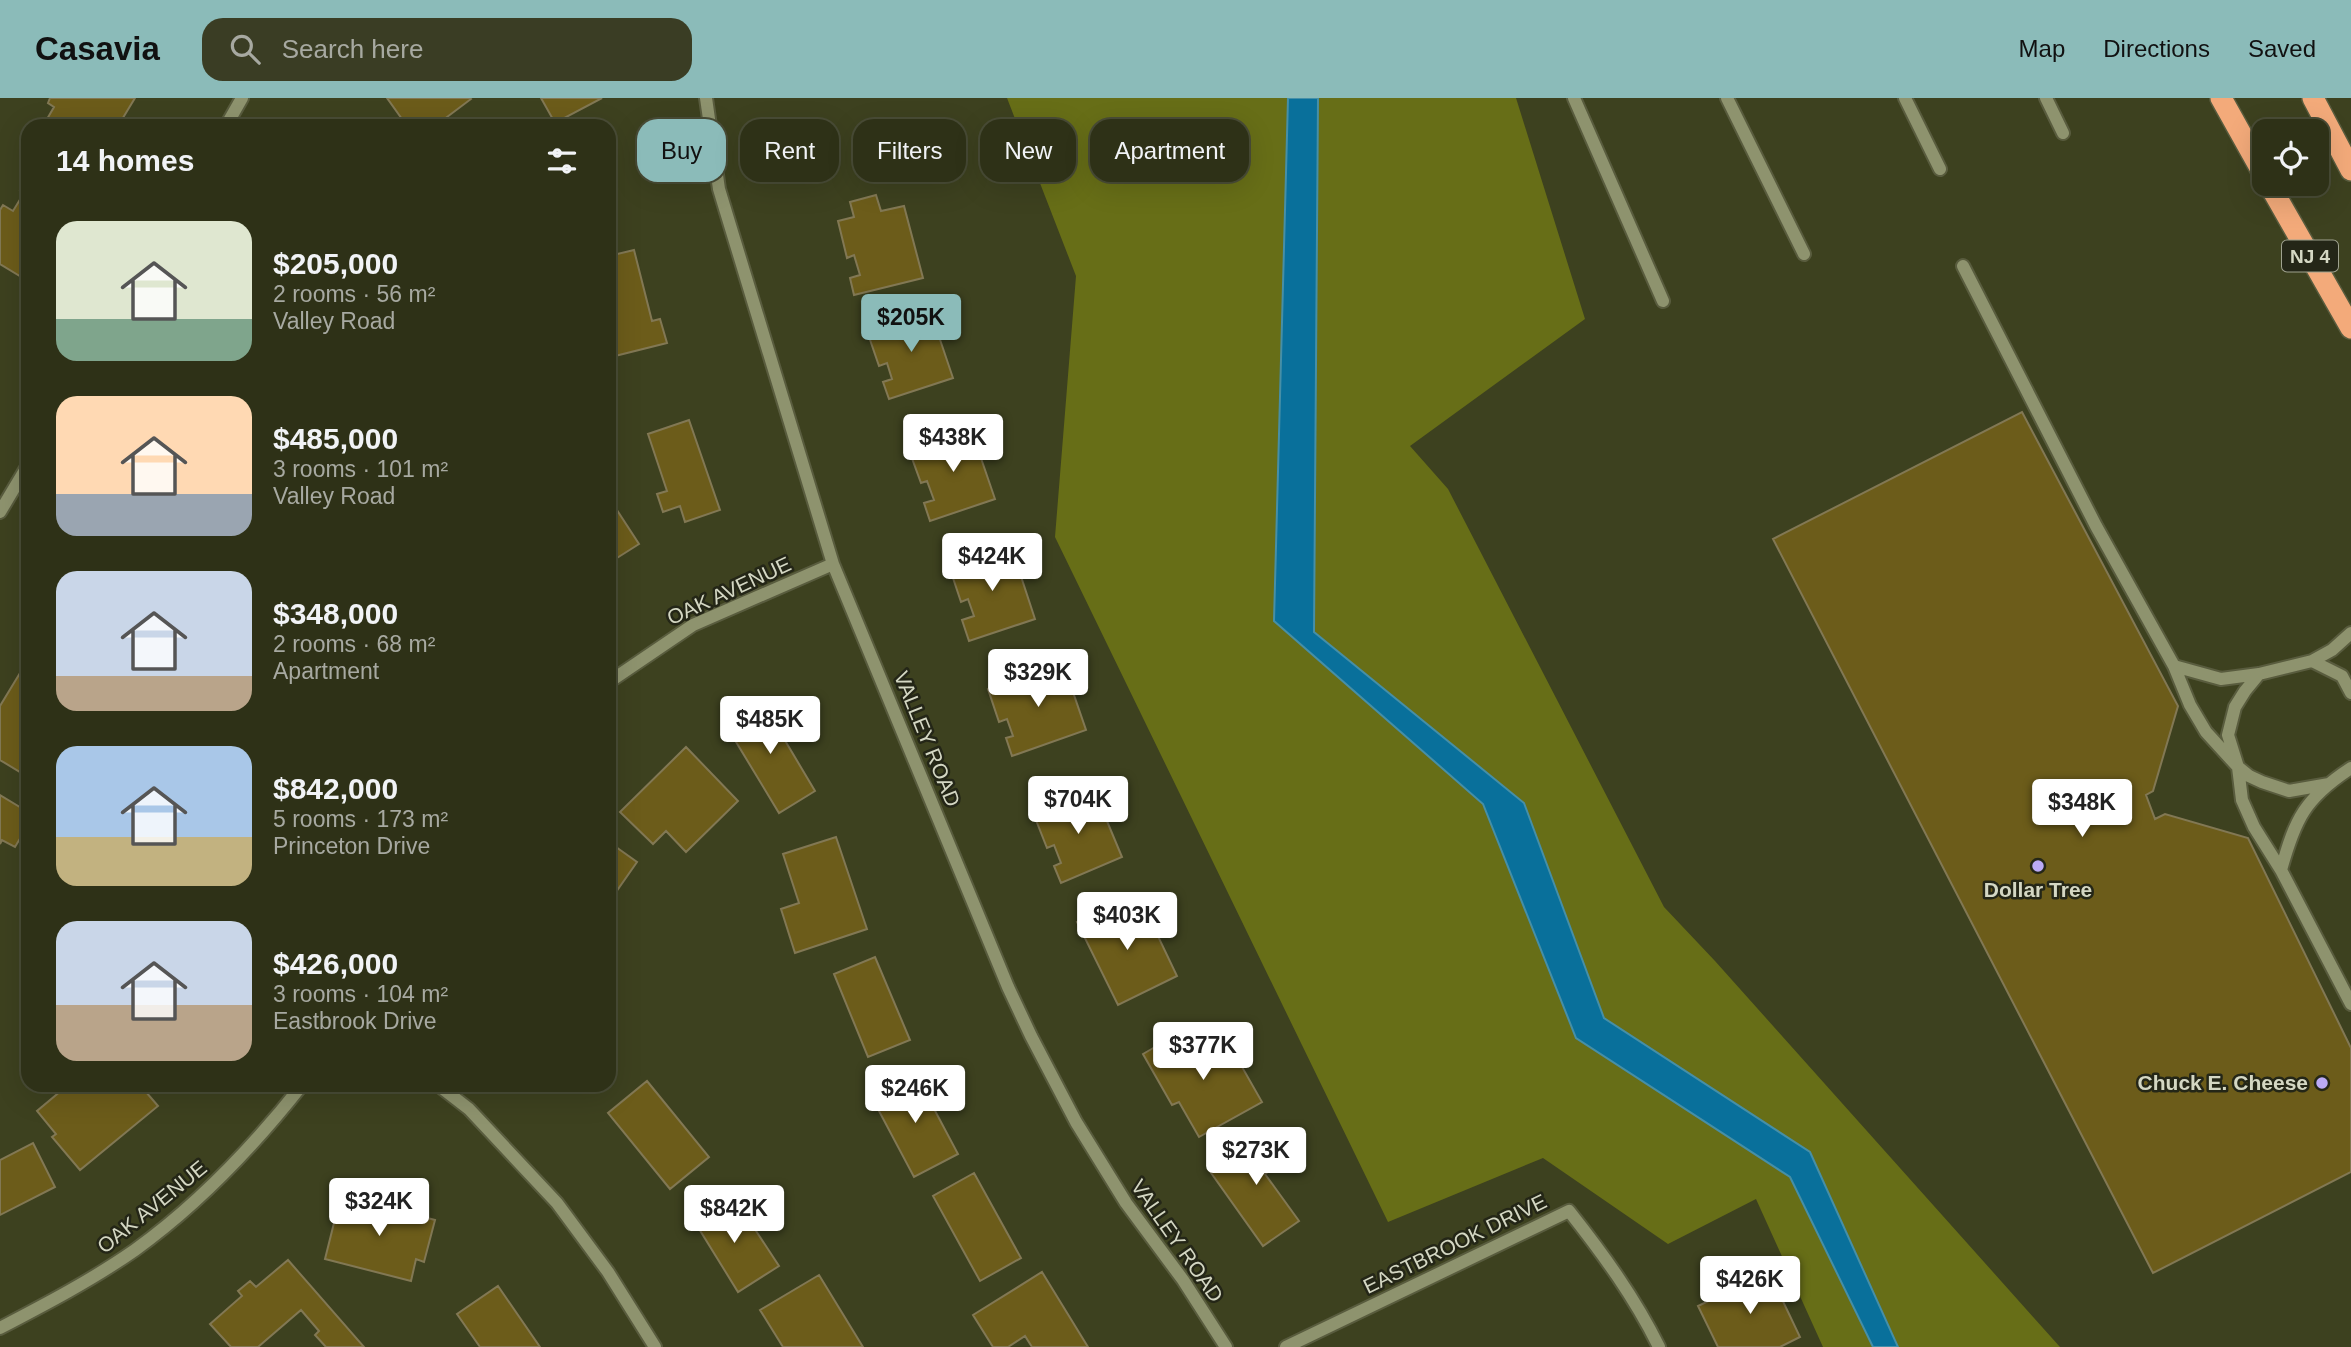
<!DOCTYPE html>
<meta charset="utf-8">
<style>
:root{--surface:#2e3117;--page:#3a3d24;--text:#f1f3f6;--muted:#a7a9a1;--line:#494c36;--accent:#8bbbb9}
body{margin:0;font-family:Helvetica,sans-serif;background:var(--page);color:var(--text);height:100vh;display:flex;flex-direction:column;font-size:26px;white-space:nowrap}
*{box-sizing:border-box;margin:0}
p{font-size:23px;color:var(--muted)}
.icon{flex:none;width:38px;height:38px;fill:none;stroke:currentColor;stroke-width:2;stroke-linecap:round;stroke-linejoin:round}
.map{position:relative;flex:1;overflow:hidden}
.sheet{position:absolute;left:21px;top:21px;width:595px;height:973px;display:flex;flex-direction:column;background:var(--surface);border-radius:21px;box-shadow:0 7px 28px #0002,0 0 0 2px var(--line)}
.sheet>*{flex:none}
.banner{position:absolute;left:637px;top:21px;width:665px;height:63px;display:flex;gap:14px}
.buttons{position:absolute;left:2252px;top:21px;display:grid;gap:14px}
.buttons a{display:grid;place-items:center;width:77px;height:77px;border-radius:14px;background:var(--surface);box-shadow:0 7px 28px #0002,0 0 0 2px var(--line);font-size:35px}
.price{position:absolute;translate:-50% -60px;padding:0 16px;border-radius:7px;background:#fff;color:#222;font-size:23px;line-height:46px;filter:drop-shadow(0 2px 4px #0008)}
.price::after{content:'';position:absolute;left:50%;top:42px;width:21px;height:16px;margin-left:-10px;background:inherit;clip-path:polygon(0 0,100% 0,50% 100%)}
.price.on{background:var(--accent);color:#111}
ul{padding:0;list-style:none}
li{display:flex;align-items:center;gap:21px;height:175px;padding:0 35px}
li span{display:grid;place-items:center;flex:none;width:196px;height:140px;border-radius:21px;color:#555}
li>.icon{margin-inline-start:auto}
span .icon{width:84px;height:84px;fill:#fffc;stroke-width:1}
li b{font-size:30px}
h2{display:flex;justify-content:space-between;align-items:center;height:84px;padding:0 35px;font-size:30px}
.chip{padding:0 24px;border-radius:21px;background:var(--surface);box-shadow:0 7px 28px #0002,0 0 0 2px var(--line);font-size:24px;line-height:63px}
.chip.on{background:var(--accent);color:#111}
header{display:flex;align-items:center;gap:42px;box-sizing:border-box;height:98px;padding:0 35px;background:var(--accent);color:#111}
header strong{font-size:33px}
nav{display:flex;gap:38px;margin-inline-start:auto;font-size:24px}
.search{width:490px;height:63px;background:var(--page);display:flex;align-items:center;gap:18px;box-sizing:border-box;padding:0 24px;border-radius:21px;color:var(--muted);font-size:26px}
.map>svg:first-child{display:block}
.forest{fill:#676e17}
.water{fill:#09709b;stroke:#468fa7;stroke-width:2}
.building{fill:#6c5c1a;stroke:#827854;stroke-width:2}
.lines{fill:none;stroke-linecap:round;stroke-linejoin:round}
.minor-casing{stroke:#595c3e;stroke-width:16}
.highway-casing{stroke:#595c3e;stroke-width:24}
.minor{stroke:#8e936e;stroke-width:12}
.highway{stroke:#f3aa7a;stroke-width:21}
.poi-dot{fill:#bbaaf6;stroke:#242617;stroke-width:2.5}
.labels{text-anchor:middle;stroke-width:5;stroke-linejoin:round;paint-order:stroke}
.shield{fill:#242617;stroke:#9fa28f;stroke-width:2}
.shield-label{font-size:19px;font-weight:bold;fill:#d4d7c3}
.street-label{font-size:21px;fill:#d4d7c3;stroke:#242617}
.poi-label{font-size:21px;font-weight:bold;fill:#d4d7c3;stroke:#242617}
</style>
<header>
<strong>Casavia</strong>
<div class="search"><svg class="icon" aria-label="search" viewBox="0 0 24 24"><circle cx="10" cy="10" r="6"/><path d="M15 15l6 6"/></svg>Search here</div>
<nav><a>Map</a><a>Directions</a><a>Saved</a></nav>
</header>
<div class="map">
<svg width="2351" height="1249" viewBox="0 0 2351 1249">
<rect width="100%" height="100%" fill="#3d411f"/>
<path class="forest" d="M1007,0h281l-14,523 209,183 93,234 214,139 83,170h-50l-67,-148 -88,45 -125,-86 -155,64 -333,-685 21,-261z
M1318,0h198l69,221 -175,127 38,43 216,418 51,54 345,386h-162l-88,-195 -206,-134 -80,-215 -210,-171z"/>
<path class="water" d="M1288,0h30l-4,534 210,171 80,215 206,134 88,195h-25l-83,-170 -214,-139 -93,-234 -209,-183z"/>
<path class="building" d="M50,0h85l-17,28h-75l11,-19 -6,-4z
M387,0h83l1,1 -36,27h-28z
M541,0h61l-47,25z
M28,78v105l-28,-17v-54l3,-5 10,6 11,-18 -4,-3z
M876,97l5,16 23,-5 19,72 -69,17 -4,-17 10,-3 -6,-20 -7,3 -9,-37 16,-4 -4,-15z
M634,152l18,71 8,-2 7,24 -56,14 -2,-8v-93z
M930,212l23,68 -64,21 -6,-17 9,-3 -5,-16 -8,3 -12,-35z
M2022,314l156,294 -25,85 -7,4 9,24 10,-5 83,24 103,210v124l-198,101 -380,-734z
M689,322l31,90 -35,12 -5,-16 -17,6 -6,-18 10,-3 -19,-57z
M971,331l24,70 -65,22 -6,-18 10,-3 -7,-19 -6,2 -12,-33z
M613,406l26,40 -30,19v-56z
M1011,448l24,73 -66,22 -7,-21 12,-4 -6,-17 -7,3 -12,-36z
M1063,565l23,67 -74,26 -6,-18 7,-2 -6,-17 -8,3 -11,-33z
M23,570l5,3v87l-8,14 -20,-12v-54z
M761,602l54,91 -36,22 -55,-91z
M686,649l52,54 -52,51 -20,-21 -13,13 -33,-32z
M1094,692l28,67 -61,26 -7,-17 7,-3 -7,-18 -7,3 -13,-33z
M0,697l28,17v13l-13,22 -13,-7 -2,4z
M836,739l31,92 -72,24 -14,-44 18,-6 -16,-49z
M609,744l28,20 -28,40z
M1120,803l9,18 17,-8 31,65 -59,29 -41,-83z
M875,859l35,83 -42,17 -34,-83z
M1179,935l14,22 32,-18 37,65 -63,35 -20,-35 -7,3 -29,-51z
M915,975l43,81 -44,23 -43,-81z
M647,983l62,76 -39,32 -62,-76z
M68,987h72l18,21 -78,64 -28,-33 4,-3 -19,-23z
M1267,1032l20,29 -22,15 34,47 -36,25 -54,-76z
M33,1045l22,44 -55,28v-55z
M974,1075l47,85 -41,23 -47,-85z
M341,1097l94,25 -11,42 -8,-3 -5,22 -86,-22z
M711,1099l17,27 17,-10 34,52 -41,26 -50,-81z
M288,1162l76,87h-38l-11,-12 4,-4 -18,-21 -43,37h-27l-21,-23 32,-28 -4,-5 12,-10 6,6z
M1042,1174l46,75h-56l-7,-11 -17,11h-15l-20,-32z
M1769,1174l31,65 -20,10h-62l-20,-41z
M819,1177l44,72h-80l-23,-37z
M498,1188l42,61h-60l-23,-33z"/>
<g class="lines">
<defs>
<path id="minor" d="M706,0l13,91 114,375 175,423 23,49 45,86 50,81 57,77 43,67
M1574,0l89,203
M1727,0l77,156
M1905,0l35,71
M2046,0l17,35
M226,28l16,-28
M1963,168l133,260 78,140 16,39 16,27 32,35 11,9 13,6 27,9 40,-7
M0,414l28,-47
M2312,563l30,15 9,17
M2174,568l47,13 38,-5 53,-13 20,-11 19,-17
M2259,576l-14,17 -10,16 -7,28 10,32 4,33 12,27 27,43 70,134
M609,584l84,-57 140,-61
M2281,772c14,-51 24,-72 70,-102
M438,987l31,24 88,94 51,69 47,75
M0,1230c46,-24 92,-48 135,-78 64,-46 118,-103 167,-165
M1286,1249l283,-136c34,43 66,87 90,136"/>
<path id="highway" d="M2221,0l43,77
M2313,0l38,72
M2269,86l82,144"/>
</defs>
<use href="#minor" class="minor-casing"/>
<use href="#highway" class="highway-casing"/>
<use href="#minor" class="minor"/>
<use href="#highway" class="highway"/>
</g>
<g class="poi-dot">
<circle cx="2038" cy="768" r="7"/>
<circle cx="2322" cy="985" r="7"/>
</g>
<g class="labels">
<rect class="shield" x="2282" y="142.5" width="56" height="31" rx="5"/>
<g class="shield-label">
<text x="2310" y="165">NJ 4</text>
</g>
<g class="street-label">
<text transform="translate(729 493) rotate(-25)" y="7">OAK AVENUE</text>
<text transform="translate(927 641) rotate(68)" y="7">VALLEY ROAD</text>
<text transform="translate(152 1109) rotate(-39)" y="7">OAK AVENUE</text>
<text transform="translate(1177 1143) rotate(55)" y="7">VALLEY ROAD</text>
<text transform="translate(1455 1146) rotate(-26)" y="7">EASTBROOK DRIVE</text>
</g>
<g class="poi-label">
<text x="2038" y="799">Dollar Tree</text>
<text x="2308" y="992" text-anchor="end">Chuck E. Cheese</text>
</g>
</g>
</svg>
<div class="buttons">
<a><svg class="icon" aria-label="locate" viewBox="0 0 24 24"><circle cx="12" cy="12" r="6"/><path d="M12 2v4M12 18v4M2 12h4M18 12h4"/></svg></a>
</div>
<b class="price on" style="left:911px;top:256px">$205K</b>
<b class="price" style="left:953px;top:376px">$438K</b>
<b class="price" style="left:992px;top:495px">$424K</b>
<b class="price" style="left:1038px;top:611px">$329K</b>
<b class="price" style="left:770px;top:658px">$485K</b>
<b class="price" style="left:1078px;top:738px">$704K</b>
<b class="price" style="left:2082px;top:741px">$348K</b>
<b class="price" style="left:1127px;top:854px">$403K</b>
<b class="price" style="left:1203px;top:984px">$377K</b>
<b class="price" style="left:915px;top:1027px">$246K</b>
<b class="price" style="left:1256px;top:1089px">$273K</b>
<b class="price" style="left:379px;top:1140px">$324K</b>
<b class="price" style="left:734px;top:1147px">$842K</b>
<b class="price" style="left:1750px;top:1218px">$426K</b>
<div class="banner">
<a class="chip on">Buy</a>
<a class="chip">Rent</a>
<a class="chip">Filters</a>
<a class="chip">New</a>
<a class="chip">Apartment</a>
</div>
<section class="sheet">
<h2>14 homes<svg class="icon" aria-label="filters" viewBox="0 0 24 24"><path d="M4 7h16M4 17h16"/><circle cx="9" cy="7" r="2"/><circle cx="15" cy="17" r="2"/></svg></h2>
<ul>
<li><span style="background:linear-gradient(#dfe7d0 70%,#7fa58c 0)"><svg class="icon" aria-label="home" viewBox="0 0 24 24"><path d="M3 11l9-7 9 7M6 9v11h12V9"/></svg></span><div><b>$205,000</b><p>2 rooms · 56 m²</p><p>Valley Road</p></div></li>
<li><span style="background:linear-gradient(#ffd9b3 70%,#9aa5b1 0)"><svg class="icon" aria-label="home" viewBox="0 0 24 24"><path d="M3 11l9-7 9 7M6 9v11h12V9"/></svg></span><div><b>$485,000</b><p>3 rooms · 101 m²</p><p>Valley Road</p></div></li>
<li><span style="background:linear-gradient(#c9d6e8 75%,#b9a48a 0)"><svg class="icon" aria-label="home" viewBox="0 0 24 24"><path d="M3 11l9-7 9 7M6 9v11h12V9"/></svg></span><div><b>$348,000</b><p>2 rooms · 68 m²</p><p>Apartment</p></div></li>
<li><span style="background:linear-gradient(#a9c7e8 65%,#c2b280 0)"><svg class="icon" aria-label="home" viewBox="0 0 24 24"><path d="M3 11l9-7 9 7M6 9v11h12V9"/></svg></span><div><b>$842,000</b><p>5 rooms · 173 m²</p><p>Princeton Drive</p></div></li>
<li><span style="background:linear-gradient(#c9d6e8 60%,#b9a48a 0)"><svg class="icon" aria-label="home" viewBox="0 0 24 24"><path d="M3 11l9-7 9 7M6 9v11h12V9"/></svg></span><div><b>$426,000</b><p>3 rooms · 104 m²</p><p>Eastbrook Drive</p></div></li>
</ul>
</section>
</div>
